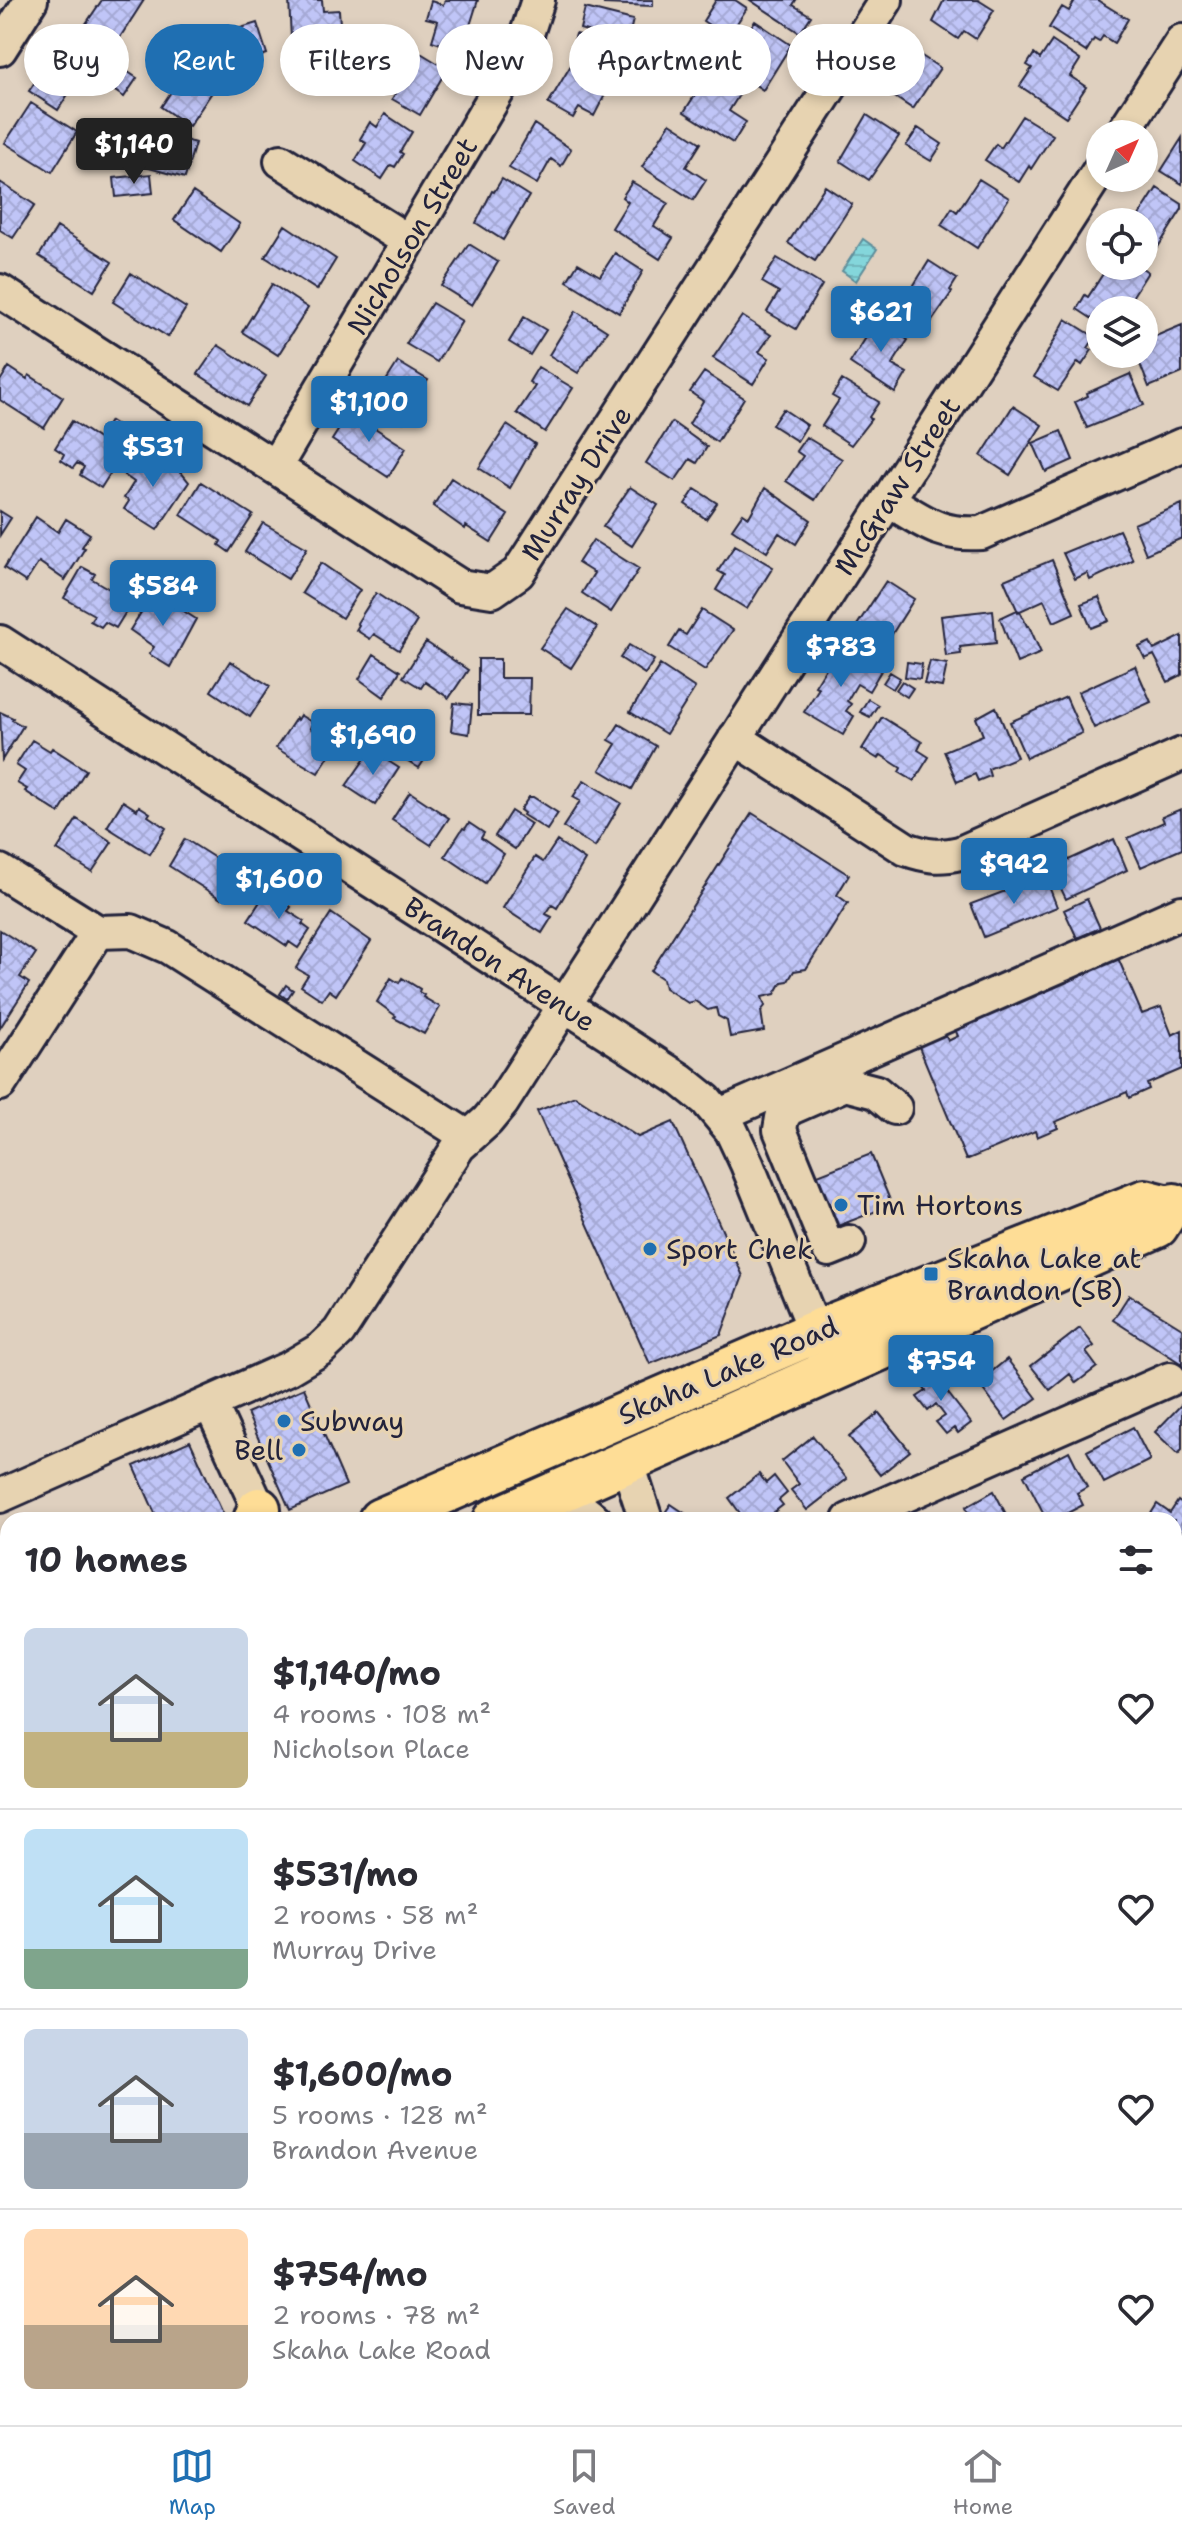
<!DOCTYPE html>
<meta charset="utf-8">
<style>
:root{--surface:#fff;--page:#f7f7f7;--text:#2b2b33;--muted:#7c7c81;--line:#e1e1e2;--accent:#1f6fb2}
body{margin:0;font-family:"Shantell Sans",sans-serif;background:var(--page);color:var(--text);height:100vh;display:flex;flex-direction:column;font-size:30px;white-space:nowrap}
*{box-sizing:border-box;margin:0}
p{font-size:26px;color:var(--muted)}
.icon{flex:none;width:44px;height:44px;fill:none;stroke:currentColor;stroke-width:2;stroke-linecap:round;stroke-linejoin:round}
.map{position:relative;flex:1;overflow:hidden}
.sheet{position:absolute;left:0px;top:1512px;width:1182px;height:914px;display:flex;flex-direction:column;background:var(--surface);border-radius:24px 24px 0 0;box-shadow:0 4px 12px #0003}
.sheet>*{flex:none}
.hud{position:absolute;left:24px;top:24px;width:1134px;height:72px;display:flex;gap:16px}
.needle{width:52px;rotate:45deg}
.fabs{position:absolute;left:1086px;top:120px;display:grid;gap:16px}
.fabs a{display:grid;place-items:center;width:72px;height:72px;border-radius:50%;background:var(--surface);box-shadow:0 4px 12px #0003;font-size:40px}
.price{position:absolute;translate:-50% -68px;padding:0 18px;border-radius:8px;background:var(--accent);color:#fff;font-size:26px;line-height:52px;filter:drop-shadow(0 2px 4px #0008)}
.price::after{content:'';position:absolute;left:50%;top:48px;width:24px;height:18px;margin-left:-12px;background:inherit;clip-path:polygon(0 0,100% 0,50% 100%)}
.price.on{background:#222;color:#fff}
ul{padding:0;list-style:none}
li{display:flex;align-items:center;gap:24px;height:200px;padding:0 24px}
li+li{border-top:2px solid var(--line)}
li span{display:grid;place-items:center;flex:none;width:224px;height:160px;border-radius:12px;color:#555}
li>.icon{margin-inline-start:auto}
span .icon{width:96px;height:96px;fill:#fffc;stroke-width:1}
li b{font-size:34px}
h2{display:flex;justify-content:space-between;align-items:center;height:96px;padding:0 24px;font-size:34px}
.pill{padding:0 28px;border-radius:36px;background:var(--surface);box-shadow:0 4px 12px #0003;font-size:28px;line-height:72px}
.pill.on{background:var(--accent);color:#fff}
.menu{display:flex;justify-content:space-around;align-items:center;height:112px;border-top:2px solid var(--line);background:var(--surface);font-size:22px;color:var(--muted)}
.menu a{display:grid;justify-items:center;gap:4px}
.menu .on{color:var(--accent)}
.map>svg:first-child{display:block}
.grass{fill:url(#grass-tufts);stroke:#6e816b;stroke-width:2}
.water{fill:url(#water-rules);stroke:#5d8e9b;stroke-width:2}
.building{fill:url(#building-cross-hatch);stroke:#22223b;stroke-width:2}
.lines{fill:none;stroke-linecap:round;stroke-linejoin:round}
.minor-casing{stroke:#22223b;stroke-width:38}
.major-casing{stroke:#22223b;stroke-width:48}
.minor{stroke:#e7d3b1;stroke-width:32}
.major{stroke:#fedd96;stroke-width:42}
.poi-dot{fill:#1f6fb2;stroke:#e7d3b1;stroke-width:3}
.labels{text-anchor:middle;stroke-width:6;stroke-linejoin:round;paint-order:stroke}
.street-label{font-size:28px;fill:#22223b;stroke:#e7d3b1}
.poi-label{font-size:28px;fill:#22223b;stroke:#e7d3b1;text-anchor:start}
</style>
<div class="map">
<svg width="1182" height="2425" viewBox="0 0 1182 2425">
<defs>
<pattern id="grass-tufts" width="24" height="20" patternUnits="userSpaceOnUse" patternTransform="scale(2)"><rect width="24" height="20" fill="#bbe09b"/><path d="M3 7l-1-3M5 7V3M7 7l1-3M15 17l-1-3M17 17v-4M19 17l1-3" fill="none" stroke="#a0c086"/></pattern>
<pattern id="water-rules" width="6" height="5" patternUnits="userSpaceOnUse" patternTransform="scale(2)"><rect width="6" height="5" fill="#84d6db"/><path d="M0 2.5h6" fill="none" stroke="#72b7bd"/></pattern>
<pattern id="building-cross-hatch" width="8" height="8" patternUnits="userSpaceOnUse" patternTransform="scale(2)"><rect width="8" height="8" fill="#c0c5f7"/><path d="M0 0l8 8M0 8l8-8" fill="none" stroke="#a5a9d5"/></pattern>
</defs>
<rect width="100%" height="100%" fill="#dfd0bf"/>
<filter id="ink" filterUnits="userSpaceOnUse"><feTurbulence type="fractalNoise" baseFrequency=".0125" numOctaves="2"/><feDisplacementMap in="SourceGraphic" scale="16" xChannelSelector="R" yChannelSelector="G"/><feConvolveMatrix kernelMatrix="1 2 1 2 8 2 1 2 1" color-interpolation-filters="sRGB"/></filter>
<g filter="url(#ink)">
<path class="grass" d="M224,2418h120l11,7h-136z
M536,2418h100l11,7h-116z"/>
<path class="water" d="M863,239l14,10 -21,32 -14,-10z"/>
<path class="building" d="M102,0h42l-29,45 -30,-20z
M289,0h33l1,11 16,-1 2,28 -22,1 1,17 -28,1z
M445,0h33l-16,51 -30,-10 6,-20 -12,-3 5,-17 12,4z
M605,0h48v6l-49,-2z
M716,0h19l12,8 -19,29 -25,-16z
M750,0h46l-3,5 18,11 -11,17z
M944,0h34l16,10 -18,29 -12,-8 -6,8 -25,-17z
M1075,0h22l31,19 -14,24 -11,-7 -4,6 -5,-3 -8,13 -37,-24 13,-21 7,4z
M585,8l48,12 -11,44 -51,-13 5,-17 17,4 1,-5 -14,-4z
M755,21l36,24 -28,45 -30,-20 18,-26 -8,-6z
M257,23l10,31 -44,15 -10,-38 16,-6 2,6z
M1052,41l28,19 -10,16 16,11 -20,30 -46,-31 12,-18 -5,-3 7,-11 6,5z
M63,45l26,16 -31,49 -29,-19 22,-33 3,2z
M911,49l29,19 -27,41 -29,-19z
M419,52l28,17 -27,46 -28,-16z
M193,59l28,20 -32,47 -28,-19z
M110,60l27,18 -13,19 -27,-18z
M571,65l38,22 -15,29 -15,-8 -6,10 -25,-14z
M713,67l31,20 -15,24 17,11 -13,21 -49,-31z
M31,103l46,29 -25,40 -47,-29z
M385,114l27,18 -12,20 3,2 -8,13 -4,-2 -9,14 -27,-18 11,-18 -6,-4 10,-17 7,5z
M867,115l32,21 -30,44 -29,-19z
M1022,116l31,19 -22,34 -2,-3 -10,16 -34,-22 11,-16 5,4z
M670,123l31,20 -15,24 20,13 -13,20 -51,-33z
M534,124l37,25 -10,17 -10,-7 -14,25 -28,-16z
M142,127l53,16 -10,35 -54,-15z
M918,128l24,16 -11,17 -25,-15z
M1182,138v46l-21,-13z
M151,174l2,19 -37,4 -2,-19z
M502,179l27,17 -26,44 -27,-17 16,-32 2,1z
M979,179l30,19 -32,50 -36,-23 11,-17 5,4z
M0,182l35,23 -22,33 -13,-8z
M632,182l36,21 -14,23 19,12 -13,21 -48,-31 16,-26 -6,-5z
M825,186l27,18 -37,57 -27,-18z
M1157,188l25,16v5l-24,38 -3,-2 -7,11 -4,-2v-32h-9z
M193,192l47,32 -19,28 -47,-32z
M285,225l51,34 -19,31 -52,-33z
M57,227l55,35 -18,29 -55,-35z
M469,244l29,18 -26,43 -31,-19z
M615,253l28,18 -24,42 -52,-32 11,-18 22,13z
M777,258l45,27 -26,44 -29,-17 12,-20 -17,-10z
M929,261l28,18 -7,11 2,2 -27,39 -34,-23 9,-16 7,4z
M1108,266h31l9,6 -24,38h-24v14l-23,-15 8,-14 3,2z
M131,273l55,35 -18,29 -55,-35z
M272,284l36,24 -30,47 -36,-23z
M432,303l30,18 -25,41 -31,-18z
M576,311l31,20 -29,42 -29,-18z
M742,316l29,19 -12,17 10,6 -16,26 -40,-26z
M872,316l36,24 -16,25 15,8 -12,20 -45,-30 17,-27 -6,-4z
M524,317l22,13 -16,25 -21,-13z
M1066,319l29,18 -7,11 4,2 -10,15 -4,-3 -20,29 -24,-14z
M1182,325v48l-33,14 -13,-33h8v-13z
M218,345l48,31 -19,30 -49,-32z
M398,362l30,18 -25,42 -31,-19z
M9,367l18,12 2,-4 34,22 -19,31 -44,-28v-19z
M538,367l35,21 -28,44 -28,-19 18,-27 -6,-4z
M704,372l40,26 -27,44 -28,-18 14,-23 -13,-9z
M1130,374l14,31 -57,23 -12,-26 13,-6 -1,-3z
M842,380l37,22 -10,15 2,2 -20,26 -29,-19 17,-26 -7,-4z
M1013,406l29,19 -32,50 -29,-19z
M783,409l24,16 -10,16 -25,-16z
M350,412l56,36 -18,29 -56,-37z
M72,421l27,18 11,-18 24,15 -33,52 -21,-13 4,-8 -7,-4 -4,5 -12,-8 3,-6 -9,-6z
M672,422l35,25 -10,16 -7,-4 -15,22 -29,-18z
M507,425l28,19 -25,44 -31,-20z
M1061,431l12,29 -27,12 -13,-29z
M806,437l36,22 -27,41 -29,-19 17,-25 -7,-5z
M138,453l38,13 13,16 -32,48 -33,-21 5,-8 -5,-3 10,-16 -10,-7z
M451,478l57,37 -17,27 -25,-16 -1,3 -32,-23z
M201,482l52,33 -24,37 -10,-7 2,-4 -40,-26z
M630,487l28,18 -26,41 -29,-19z
M765,488l46,32 -15,24 -17,-11 -12,19 -35,-23 11,-16 6,4z
M695,489l22,14 -11,16 -21,-15z
M1182,504v34l-36,16 -12,-30z
M0,511l11,7 -11,17z
M36,517l22,15 8,-13 24,15 -8,13 3,1 -20,32 -26,-18 -13,20 -22,-14z
M263,523l44,25 -19,31 -43,-27z
M1119,530l14,30 -43,20 -3,-7 -12,6 -12,-26z
M593,540l46,29 -28,43 -29,-19 12,-20 -16,-10z
M735,545l38,22 -26,42 -31,-19 9,-15 -7,-4z
M1052,560l22,53 -20,9 -10,-22 -26,12 -14,-32z
M321,563l39,27 -18,28 -40,-25z
M82,567l13,7 -3,5 40,23 -16,26 -11,-6 -4,5 -11,-6 4,-6 -30,-17z
M886,581l28,18 -37,59 -29,-19z
M154,592l42,27 -26,48 -21,-13 5,-7 -24,-17z
M376,593l41,28 -18,29 -25,-16 -4,5 -14,-9 3,-5 -2,-2z
M1099,597l10,24 -18,7 -10,-24z
M568,609l29,18 -26,41 -31,-20z
M702,610l31,20 -28,40 -36,-23 10,-16 7,4z
M993,610l3,33 -36,4 1,7 -15,2 -5,-40z
M1017,610l3,1 7,15h2l12,27 -24,10 -17,-45z
M1182,636v39l-14,7 -14,-27 -9,4 -6,-12 11,-5 4,8z
M426,642l42,28 -19,28 -24,-16 -4,6 -18,-11z
M629,645l25,15 -9,14 -25,-16z
M846,647l36,22 -13,22 -12,-7 -10,17 4,3 -5,7 8,5 -11,19 -39,-23 15,-24 -4,-2 16,-26 5,3z
M374,654l26,17 -16,26 -25,-18z
M478,659h22v19h30l-1,37h-51z
M230,661l40,25 -20,31 -39,-26z
M930,661l17,3 -5,23 -18,-3z
M907,662l15,2 -2,15 -15,-2z
M660,665l35,23 -29,46 -36,-22z
M1135,666l16,36 -57,26 -16,-36z
M890,672l10,6 -7,11 -10,-6z
M902,681l11,7 -6,9 -11,-7z
M1066,697l16,36 -56,25 -16,-36z
M868,699l10,6 -8,12 -10,-5z
M454,703l18,2 -3,29 -18,-3z
M996,707l21,50 -29,12 2,7 -12,5 -3,-7 -18,8 -13,-31 39,-16 -7,-17z
M0,712l13,6 -1,2 11,6 -21,34z
M300,715l13,8 -3,5 26,17 -18,28 -42,-25 20,-30 1,2z
M882,717l40,25 -4,8 11,7 -15,24 -15,-9 2,-4 -20,-13 -3,4 -16,-10z
M619,724l37,22 -24,43 -32,-19 16,-26 -7,-4z
M412,732l21,15 -14,21 -22,-14z
M32,740l18,11 2,-3 34,22 -27,43 -34,-22 2,-2 -10,-6 8,-12 -9,-6z
M371,750l28,18 -24,37 -29,-19z
M584,780l37,23 -26,44 -32,-20 17,-26 -7,-4z
M410,792l39,26 -18,27 -39,-25z
M529,797h4l25,16 -11,17 -24,-15 1,-2 -4,-3z
M123,801l14,9 2,-4 11,7 -2,3 18,12 -16,26 -43,-27z
M1181,809l1,40 -41,18 -13,-29 36,-16 -2,-5z
M511,811l20,13 -16,25 -20,-13z
M752,813l97,62 -12,20 11,8 -42,66 -12,2 -6,10 -6,1 -7,12 -13,3 3,9 -4,5 3,20 -34,6 -3,-16 -9,-5 -2,-8 -8,2 -13,-9 -7,2 -23,-15 -2,-9 -12,-8z
M77,819l35,23 -20,30 -35,-22z
M469,823l15,10 -3,5 23,16 -19,29 -40,-27 18,-28 2,1z
M185,839l52,33 -16,27 -52,-33z
M1114,839l13,31 -61,29 -15,-31z
M557,841l28,19 -28,48 -5,-3 -6,9 6,3 -10,16 -39,-25 32,-51 8,5z
M1045,876l12,31 -73,30 -13,-33z
M267,891l24,16 -3,4 16,10 -2,3 8,6 -12,18 -9,-6 -2,4 -39,-26z
M1087,899l13,29 -23,10 -13,-28z
M331,913l40,28 -35,54 -7,-5 -7,10 -21,-14 7,-11 -12,-7z
M0,930l36,23 -16,24 9,6 -29,45z
M1118,958l24,56 19,-7 11,28 10,-5v39l-35,15 2,5 -20,9 -2,-6 -72,30 3,6 -21,9 -2,-6 -69,29 -49,-118 27,-11 4,10 10,-5 -4,-9z
M391,978l8,5 3,-5 18,11 -1,3 5,3 -1,2 17,10 -16,27 -30,-16 2,-2 -19,-14z
M286,985l7,5 -6,9 -7,-5z
M575,1096l63,41 35,-15 70,154 -22,59 -71,29 -113,-253z
M871,1154l21,51 -62,24 -20,-51z
M1129,1295l53,33v36l-69,-44z
M1080,1328l14,18 -8,6 11,15 -21,16 -6,-9 -20,16 -19,-24z
M1007,1359l30,39 -31,22 -28,-37z
M928,1367l43,56 -13,10 -4,-5 -8,6 -10,-12 9,-6 -9,-12 -8,7 -11,-14 9,-6 -11,-15z
M304,1388l42,97 -56,25 -43,-97z
M1182,1404v46l-4,4 -23,-22z
M879,1413l31,38 -30,24 -31,-38z
M1133,1427l17,33 -46,23 -17,-32z
M813,1436l34,43 -40,31 -16,-20 8,-6 -17,-23z
M190,1441l36,79h-68l-24,-54z
M1069,1451l18,36 -10,6 6,12 -29,15h-7l-23,-45z
M759,1474l7,9 8,-7 13,17 -8,7 4,5 -19,15h-19l-16,-22z
M994,1491l15,29h-36l-7,-13z
M1178,1501l4,3v51l-8,-5v-30h-27l10,-16 13,9z
M671,1504l24,16h-35z
M0,1596l8,18v31l-8,4z
M1174,1654l8,4v46l-6,11z
M1182,1846v55l-8,-5v-46l4,2z
M1174,1918l8,5v23l-4,6 -4,-3z
M1182,2172v117l-3,4 -5,-3v-97l3,-5 -3,-3z
M0,2283l5,4 3,-4v34l-8,10z
M8,2335v38l-8,-9v-22z
M1174,2394l8,5v26h-171l5,-7h79l9,6 4,-6h66z
M50,2418h26l-5,7h-11z
M125,2418h37l1,3 -5,4h-31l1,-3z
M819,2418h51l-1,7h-54z"/>
<g class="lines">
<defs>
<path id="minor" d="M0,49l31,-49
M1122,134l60,-93
M281,161l127,80
M0,291l460,295 32,5 26,-18 368,-573
M275,467l246,-415 17,-52
M888,500c35,21 51,36 93,33l201,-88
M0,642l681,438 25,20 25,30 16,34 77,189
M735,738l171,111c20,7 33,9 54,4l222,-99
M0,871l98,61 33,-1 37,16 300,190
M0,1084l98,-152
M720,1115l462,-203
M849,1242l-20,8 -49,-120 2,-12 6,-9 57,-25 31,8 19,16
M210,1403l54,117
M627,1461l19,59
M559,1492l36,28
M0,1496l289,-128 32,-19 18,-17 120,-186 28,-25 15,-18 598,-934
M849,1520l321,-141
M1174,1607l8,-3
M1174,1771l8,-12
M0,1972l8,7
M1174,2068l8,-12
M0,2194l8,5
M692,2418l11,7
M949,2425l4,-7"/>
<path id="major" d="M255,1520l4,-11
M380,1520l435,-188 330,-131 24,6
M495,1520l662,-294 12,-19 5,-2
M0,1699l8,-4
M0,1739l8,-3"/>
</defs>
<use href="#minor" class="minor-casing"/>
<use href="#major" class="major-casing"/>
<use href="#minor" class="minor"/>
<use href="#major" class="major"/>
</g>
</g>
<g class="poi-dot">
<circle cx="841" cy="1205" r="8"/>
<circle cx="650" cy="1249" r="8"/>
<rect x="923" y="1266" width="16" height="16" rx="4"/>
<circle cx="284" cy="1421" r="8"/>
<circle cx="299" cy="1450" r="8"/>
</g>
<g class="labels">
<g class="street-label">
<text transform="translate(412 236) rotate(-59)" y="10">Nicholson Street</text>
<text transform="translate(576 483) rotate(-57)" y="10">Murray Drive</text>
<text transform="translate(897 486) rotate(-57)" y="10">McGraw Street</text>
<text transform="translate(500 964) rotate(33)" y="10">Brandon Avenue</text>
<text transform="translate(728 1370) rotate(-23)" y="10">Skaha Lake Road</text>
</g>
<g class="poi-label">
<text x="857" y="1215">Tim Hortons</text>
<text x="666" y="1259">Sport Chek</text>
<text x="947" y="1268">Skaha Lake at<tspan x="947" dy="32">Brandon (SB)</tspan></text>
<text x="300" y="1431">Subway</text>
<text x="283" y="1460" text-anchor="end">Bell</text>
</g>
</g>
</svg>
<div class="fabs">
<a><svg class="needle" viewBox="-14 -14 28 28"><path d="M0-13l5 13h-10z" fill="#e53935"/><path d="M0 13l5-13h-10z" fill="#7c7c81"/></svg></a>
<a><svg class="icon" aria-label="locate" viewBox="0 0 24 24"><circle cx="12" cy="12" r="6"/><path d="M12 2v4M12 18v4M2 12h4M18 12h4"/></svg></a>
<a><svg class="icon" aria-label="layers" viewBox="0 0 24 24"><path d="M12 4l9 5-9 5-9-5zM3 14l9 5 9-5"/></svg></a>
</div>
<b class="price on" style="left:134px;top:186px">$1,140</b>
<b class="price" style="left:881px;top:354px">$621</b>
<b class="price" style="left:369px;top:444px">$1,100</b>
<b class="price" style="left:153px;top:489px">$531</b>
<b class="price" style="left:163px;top:628px">$584</b>
<b class="price" style="left:841px;top:689px">$783</b>
<b class="price" style="left:373px;top:777px">$1,690</b>
<b class="price" style="left:1014px;top:906px">$942</b>
<b class="price" style="left:279px;top:921px">$1,600</b>
<b class="price" style="left:941px;top:1403px">$754</b>
<div class="hud">
<a class="pill">Buy</a>
<a class="pill on">Rent</a>
<a class="pill">Filters</a>
<a class="pill">New</a>
<a class="pill">Apartment</a>
<a class="pill">House</a>
</div>
<section class="sheet">
<h2>10 homes<svg class="icon" aria-label="filters" viewBox="0 0 24 24"><path d="M4 7h16M4 17h16"/><circle cx="9" cy="7" r="2"/><circle cx="15" cy="17" r="2"/></svg></h2>
<ul>
<li><span style="background:linear-gradient(#c9d6e8 65%,#c2b280 0)"><svg class="icon" aria-label="home" viewBox="0 0 24 24"><path d="M3 11l9-7 9 7M6 9v11h12V9"/></svg></span><div><b>$1,140/mo</b><p>4 rooms · 108 m²</p><p>Nicholson Place</p></div><svg class="icon" aria-label="heart" viewBox="0 0 24 24"><path d="M12 20l-8-8c-3-5 5-10 8-4 3-6 11-1 8 4z"/></svg></li>
<li><span style="background:linear-gradient(#bfe0f5 75%,#7fa58c 0)"><svg class="icon" aria-label="home" viewBox="0 0 24 24"><path d="M3 11l9-7 9 7M6 9v11h12V9"/></svg></span><div><b>$531/mo</b><p>2 rooms · 58 m²</p><p>Murray Drive</p></div><svg class="icon" aria-label="heart" viewBox="0 0 24 24"><path d="M12 20l-8-8c-3-5 5-10 8-4 3-6 11-1 8 4z"/></svg></li>
<li><span style="background:linear-gradient(#c9d6e8 65%,#9aa5b1 0)"><svg class="icon" aria-label="home" viewBox="0 0 24 24"><path d="M3 11l9-7 9 7M6 9v11h12V9"/></svg></span><div><b>$1,600/mo</b><p>5 rooms · 128 m²</p><p>Brandon Avenue</p></div><svg class="icon" aria-label="heart" viewBox="0 0 24 24"><path d="M12 20l-8-8c-3-5 5-10 8-4 3-6 11-1 8 4z"/></svg></li>
<li><span style="background:linear-gradient(#ffd9b3 60%,#b9a48a 0)"><svg class="icon" aria-label="home" viewBox="0 0 24 24"><path d="M3 11l9-7 9 7M6 9v11h12V9"/></svg></span><div><b>$754/mo</b><p>2 rooms · 78 m²</p><p>Skaha Lake Road</p></div><svg class="icon" aria-label="heart" viewBox="0 0 24 24"><path d="M12 20l-8-8c-3-5 5-10 8-4 3-6 11-1 8 4z"/></svg></li>
</ul>
</section>
</div>
<nav class="menu">
<a class="on"><svg class="icon" aria-label="map" viewBox="0 0 24 24"><path d="M3 6l6-2 6 2 6-2v14l-6 2-6-2-6 2zM9 4v14M15 6v14"/></svg>Map</a>
<a><svg class="icon" aria-label="saved" viewBox="0 0 24 24"><path d="M7 4h10v16l-5-4-5 4z"/></svg>Saved</a>
<a><svg class="icon" aria-label="home" viewBox="0 0 24 24"><path d="M3 11l9-7 9 7M6 9v11h12V9"/></svg>Home</a>
</nav>
